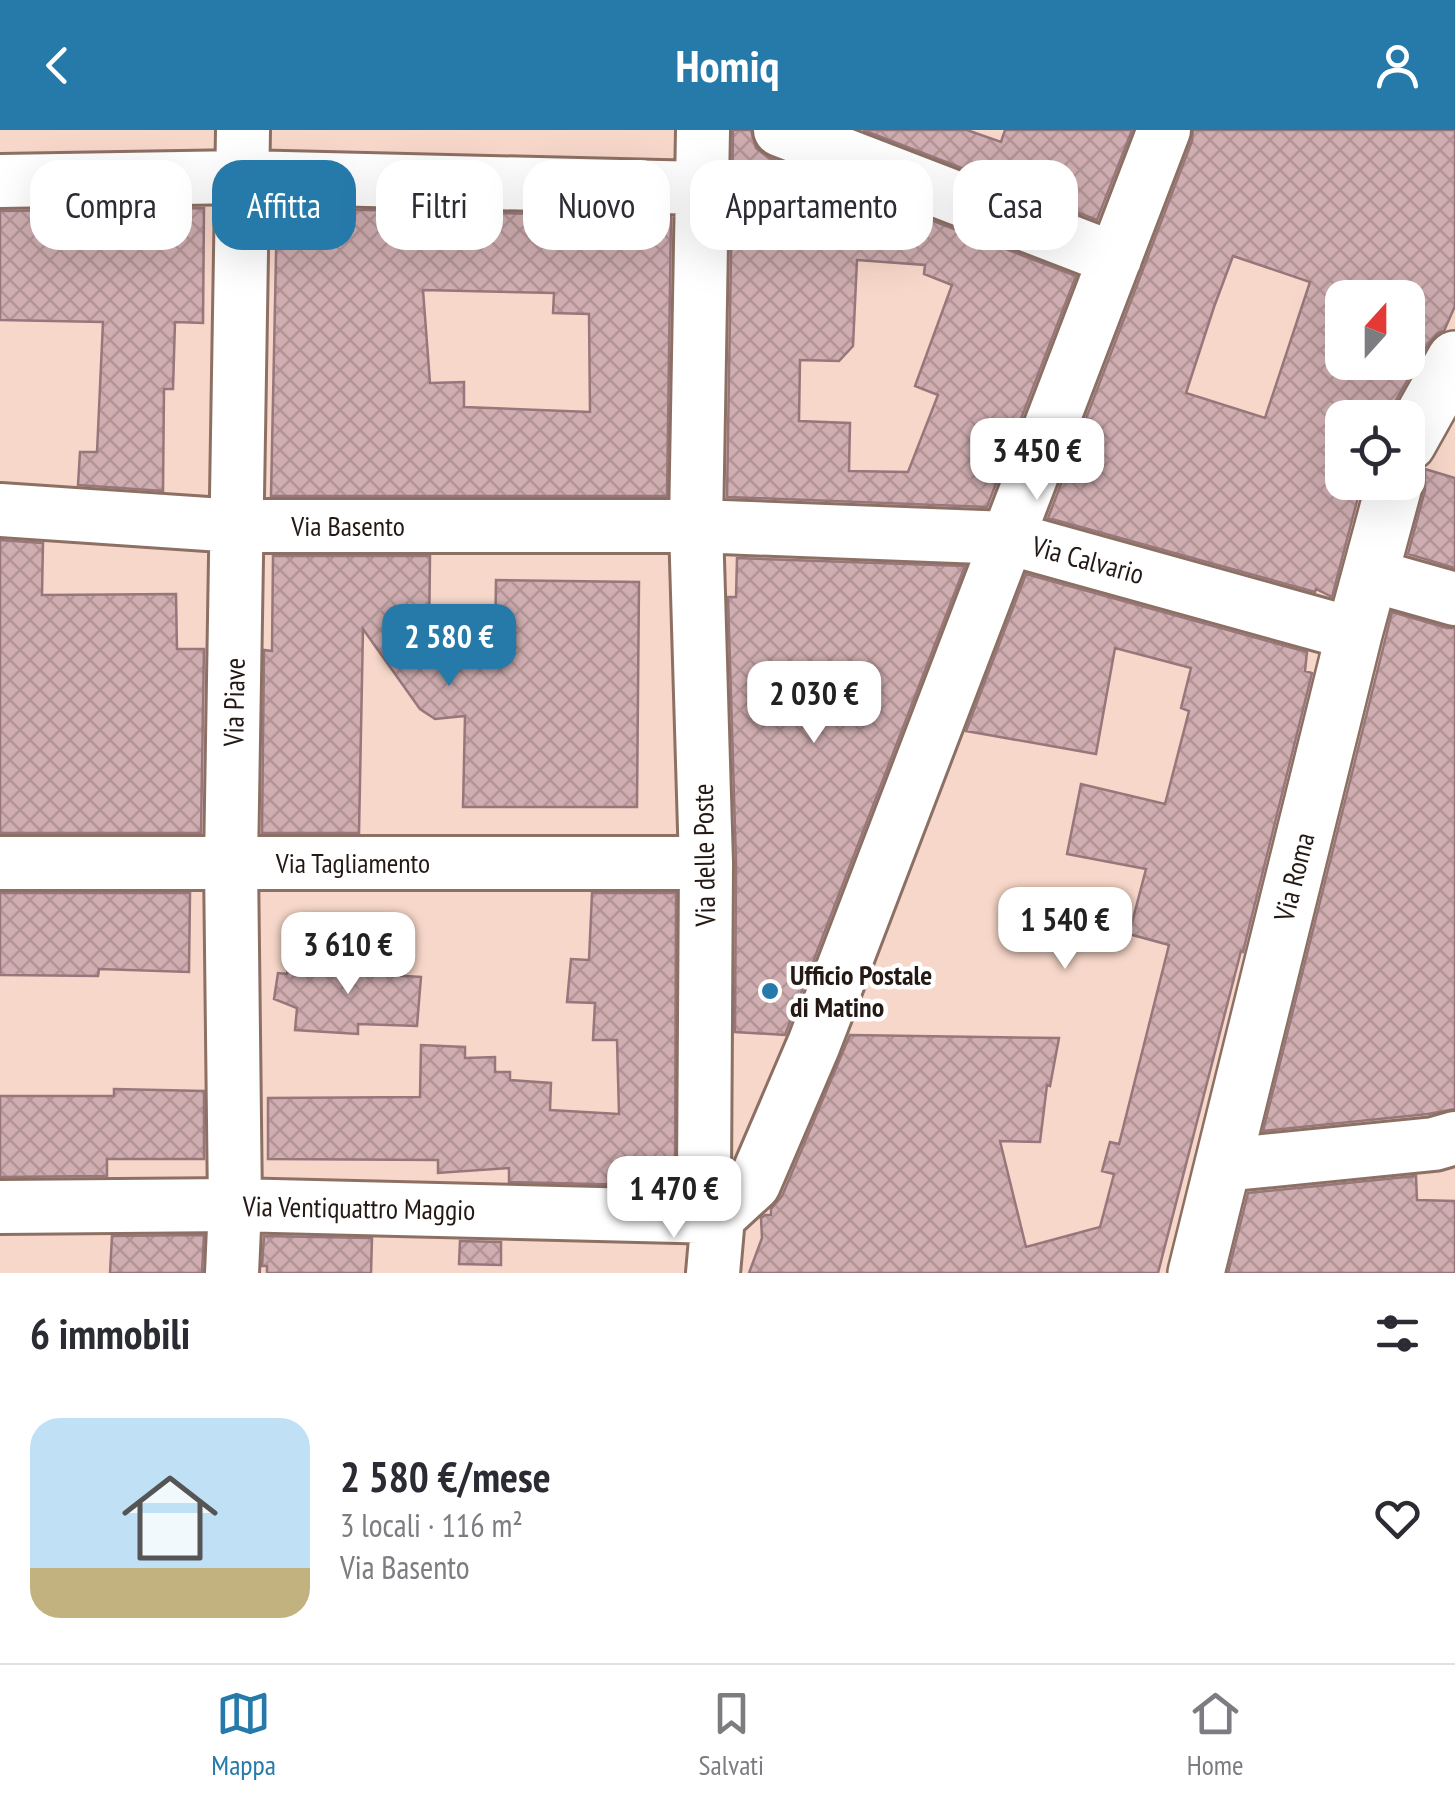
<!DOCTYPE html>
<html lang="it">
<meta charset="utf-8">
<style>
:root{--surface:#fff;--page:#f7f7f7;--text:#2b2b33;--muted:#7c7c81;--line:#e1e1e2;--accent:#267aaa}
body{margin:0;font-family:"PT Sans Narrow",sans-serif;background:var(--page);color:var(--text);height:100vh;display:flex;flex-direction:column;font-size:38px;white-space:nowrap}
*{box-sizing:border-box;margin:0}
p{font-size:32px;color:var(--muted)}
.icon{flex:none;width:55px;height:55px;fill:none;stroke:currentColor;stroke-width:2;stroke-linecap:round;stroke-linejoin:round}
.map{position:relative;height:1143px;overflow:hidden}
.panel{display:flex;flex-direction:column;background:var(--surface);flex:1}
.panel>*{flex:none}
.top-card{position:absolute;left:30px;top:30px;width:1395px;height:90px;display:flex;gap:20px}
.needle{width:65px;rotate:21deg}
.fabs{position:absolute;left:1325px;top:150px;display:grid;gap:20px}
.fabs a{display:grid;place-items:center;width:100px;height:100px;border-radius:20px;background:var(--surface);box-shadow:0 10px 40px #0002;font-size:50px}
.price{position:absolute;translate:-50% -85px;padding:0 22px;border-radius:20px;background:#fff;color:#222;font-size:32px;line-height:65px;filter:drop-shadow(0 2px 5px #0008)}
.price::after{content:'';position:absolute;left:50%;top:60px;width:30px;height:22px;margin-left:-15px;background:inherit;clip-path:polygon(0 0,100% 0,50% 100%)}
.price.active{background:var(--accent);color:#fff}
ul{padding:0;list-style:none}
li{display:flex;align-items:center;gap:30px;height:250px;padding:0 30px}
li span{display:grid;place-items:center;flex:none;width:280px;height:200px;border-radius:30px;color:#555}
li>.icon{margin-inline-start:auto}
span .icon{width:120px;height:120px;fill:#fffc;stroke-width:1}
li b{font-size:42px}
h2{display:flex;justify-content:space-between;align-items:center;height:120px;padding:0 30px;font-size:42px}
.pill{padding:0 35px;border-radius:30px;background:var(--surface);box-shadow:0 10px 40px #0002;font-size:35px;line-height:90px}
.pill.active{background:var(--accent);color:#fff}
header{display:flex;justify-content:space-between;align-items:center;height:130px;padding:0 30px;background:var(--accent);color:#fff;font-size:45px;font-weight:700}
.menu{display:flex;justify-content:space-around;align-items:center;height:140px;border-top:2px solid var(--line);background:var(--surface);font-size:28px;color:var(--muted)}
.menu a{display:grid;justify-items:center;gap:5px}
.menu .active{color:var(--accent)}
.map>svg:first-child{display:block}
.building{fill:url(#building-cross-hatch);stroke:#97777b;stroke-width:2.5;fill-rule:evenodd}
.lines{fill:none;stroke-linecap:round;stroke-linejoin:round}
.minor-casing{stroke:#8d7064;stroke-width:58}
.major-casing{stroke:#8d7064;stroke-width:60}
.minor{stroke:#fff;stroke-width:52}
.major{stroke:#fff;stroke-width:55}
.poi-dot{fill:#267aaa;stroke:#fff;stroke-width:4}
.labels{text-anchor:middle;stroke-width:9;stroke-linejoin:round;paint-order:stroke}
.street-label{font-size:28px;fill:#241914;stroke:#fff}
.poi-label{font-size:28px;font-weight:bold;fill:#241914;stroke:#fff;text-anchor:start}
</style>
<header><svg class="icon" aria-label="back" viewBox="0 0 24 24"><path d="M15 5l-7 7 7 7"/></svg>Homiq<svg class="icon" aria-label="person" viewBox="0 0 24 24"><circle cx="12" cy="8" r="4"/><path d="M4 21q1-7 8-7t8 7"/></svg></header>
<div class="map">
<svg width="1455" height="1143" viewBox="0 0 1455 1143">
<defs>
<pattern id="building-cross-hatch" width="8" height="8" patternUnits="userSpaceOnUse" patternTransform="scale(2.5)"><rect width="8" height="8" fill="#cfadb0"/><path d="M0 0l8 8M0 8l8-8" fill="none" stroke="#b29496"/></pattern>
</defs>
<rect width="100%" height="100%" fill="#f7d7c9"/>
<path class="building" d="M733,0h18l5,18 13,10 307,118 -89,231 -260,-10zM857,130l68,5 -1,9 28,11 -37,101 23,9 -30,77 -59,-1 1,-48 -51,-2 1,-61 39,1 14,-15z
M863,0h104l34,12 4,-12h127l-35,90z
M1193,0h262v176l-11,25 -6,2 -10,11 -42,74h-44v64h20l-30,115 -16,-8 -1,3 -267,-74 144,-377zM1233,126l77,26 -45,136 -79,-25 28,-86zM1342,168h66v64h-66z
M204,78l-1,115 -28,-1 -2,67h-9l-1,102 -85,-6 2,-33h17l6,-130 -103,-2v-109z
M277,78l394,9 -4,279h-396zM423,160l131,3 -1,20 36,1 1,98 -126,-5v-25l-34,1z
M1425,339l30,9v90l-47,-14 17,-64z
M0,410l43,3 -1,52 134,-1 1,55h27l-3,184h-201z
M273,426h157l-1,86 66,3 1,-65 143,2 -2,225h-174l2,-91 -30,3 -15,-10 -57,-80 -4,204h-97l2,-183 8,1z
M737,428l228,8 -180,469 -50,-3 1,-170 -8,-265h8z
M1026,444l281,78 -2,19 7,2 -69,279 -2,-1 -83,322h-409l13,-35 -1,-20 4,-3h6v-6l11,-13 68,-161 209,3 -9,48 -3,-1 -7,57 -40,-1 26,106 74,-20 14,-53 -12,-3 8,-29 9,2 50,-199 -40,-11 17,-65 -79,-15 14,-70 84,20 24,-93 -8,-3 10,-40 -76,-20 -19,106 -130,-23z
M1392,482l55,16h8v481l-27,5 -165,17z
M0,763h190l-1,79 -90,-3 -1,7 -98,-1z
M592,763h84l-1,293 -166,-4v-14l-71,5v-13l-170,-1v-61l152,-1 1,-52 44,2v11l30,-1v15h15v8l41,3 -1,27 69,4 -2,-74h-24l2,-37 -28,-1 4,-43 18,1z
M289,832l100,5v8l32,2 -4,49 -59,-2v10l-63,-4 2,-22 -23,-9 4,-26 9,1z
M114,959l90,2v68h-97v17l-107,1v-81h114z
M1416,1046l1,24 38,1v72h-227l20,-80z
M204,1105l-2,38h-92l2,-37z
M264,1106l108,2 -1,35h-104v-7h-5z
M460,1111l41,1v23l-42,-1z"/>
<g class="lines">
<defs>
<path id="minor" d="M703,0l-7,396 10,337 -2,314 14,40 -5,56
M780,0l335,129
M0,51l242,-4 460,11
M0,380l237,16h459l312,12 346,96
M1370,445l85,24
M0,733h706
M1223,1035l211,-21 21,-6
M0,1077l235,-2 483,12
M718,1087l36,-33 60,-140 350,-914
M232,1143l3,-68 -4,-342 12,-733"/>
<path id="major" d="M1408,313l47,-84
M1196,1143l158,-639 41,-152"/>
</defs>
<use href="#minor" class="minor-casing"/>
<use href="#major" class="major-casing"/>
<use href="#minor" class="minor"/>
<use href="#major" class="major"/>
</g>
<circle class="poi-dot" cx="770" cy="861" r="10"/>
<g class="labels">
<g class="street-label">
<text x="348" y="406">Via Basento</text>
<text transform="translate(1088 430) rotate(15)" y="10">Via Calvario</text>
<text transform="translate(234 572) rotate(-89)" y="10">Via Piave</text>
<text transform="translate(704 725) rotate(-91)" y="10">Via delle Poste</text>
<text x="353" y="743">Via Tagliamento</text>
<text transform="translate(1294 747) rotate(-76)" y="10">Via Roma</text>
<text transform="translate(359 1078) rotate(1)" y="10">Via Ventiquattro Maggio</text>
</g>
<g class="poi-label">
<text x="790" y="855">Ufficio Postale<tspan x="790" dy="32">di Matino</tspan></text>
</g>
</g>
</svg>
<div class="fabs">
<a><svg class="needle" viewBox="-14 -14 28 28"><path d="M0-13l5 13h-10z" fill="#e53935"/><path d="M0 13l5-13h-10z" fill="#7c7c81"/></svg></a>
<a><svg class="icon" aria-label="locate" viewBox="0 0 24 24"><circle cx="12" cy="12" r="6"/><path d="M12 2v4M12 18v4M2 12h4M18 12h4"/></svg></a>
</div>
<b class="price" style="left:1037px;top:373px">3 450 €</b>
<b class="price active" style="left:449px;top:559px">2 580 €</b>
<b class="price" style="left:814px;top:616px">2 030 €</b>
<b class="price" style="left:1065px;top:842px">1 540 €</b>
<b class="price" style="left:348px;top:867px">3 610 €</b>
<b class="price" style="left:674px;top:1111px">1 470 €</b>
<div class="top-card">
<a class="pill">Compra</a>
<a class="pill active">Affitta</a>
<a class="pill">Filtri</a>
<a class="pill">Nuovo</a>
<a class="pill">Appartamento</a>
<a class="pill">Casa</a>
</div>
</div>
<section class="panel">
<h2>6 immobili<svg class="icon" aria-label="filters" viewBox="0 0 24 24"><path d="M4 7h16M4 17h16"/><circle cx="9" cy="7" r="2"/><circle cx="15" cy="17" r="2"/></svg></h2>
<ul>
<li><span style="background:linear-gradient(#bfe0f5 75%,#c2b280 0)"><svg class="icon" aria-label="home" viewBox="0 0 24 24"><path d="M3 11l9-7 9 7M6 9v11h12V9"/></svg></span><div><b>2 580 €/mese</b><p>3 locali · 116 m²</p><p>Via Basento</p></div><svg class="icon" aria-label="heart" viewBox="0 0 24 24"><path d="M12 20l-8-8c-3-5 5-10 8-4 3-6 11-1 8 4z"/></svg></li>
</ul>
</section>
<nav class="menu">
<a class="active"><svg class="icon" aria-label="map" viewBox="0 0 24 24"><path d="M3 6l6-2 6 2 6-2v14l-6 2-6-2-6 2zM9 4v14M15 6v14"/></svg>Mappa</a>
<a><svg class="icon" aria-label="saved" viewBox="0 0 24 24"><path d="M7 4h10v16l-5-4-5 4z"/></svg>Salvati</a>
<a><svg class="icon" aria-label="home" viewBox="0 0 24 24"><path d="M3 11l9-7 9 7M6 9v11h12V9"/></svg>Home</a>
</nav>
